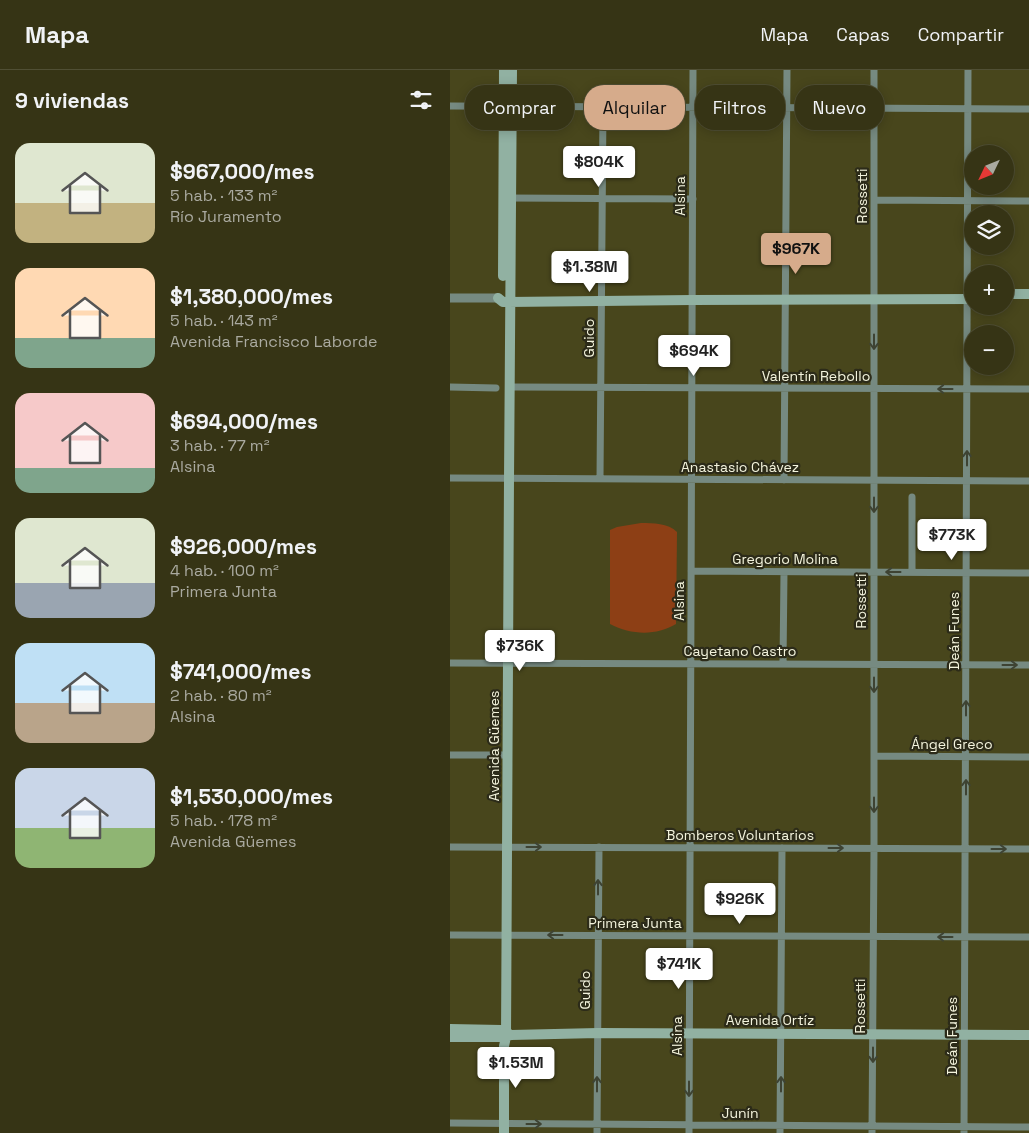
<!DOCTYPE html>
<html lang="es">
<meta charset="utf-8">
<style>
:root{--surface:#363415;--page:#413f22;--text:#f1f3f6;--muted:#aaaaa0;--line:#504f34;--accent:#d6ab8b}
body{margin:0;font-family:"Space Grotesk",sans-serif;background:var(--page);color:var(--text);height:100vh;display:flex;flex-direction:column;font-size:19px;white-space:nowrap}
*{box-sizing:border-box;margin:0}
p{font-size:16px;color:var(--muted)}
.icon{flex:none;width:28px;height:28px;fill:none;stroke:currentColor;stroke-width:2;stroke-linecap:round;stroke-linejoin:round}
.map{position:relative;flex:1;overflow:hidden}
.drawer{display:flex;flex-direction:column;background:var(--surface);width:450px}
.drawer>*{flex:none}
.banner{position:absolute;left:15px;top:15px;width:475px;height:45px;display:flex;gap:10px}
.needle{width:32px;rotate:227deg}
.buttons{position:absolute;left:514px;top:75px;display:grid;gap:10px}
.buttons a{display:grid;place-items:center;width:50px;height:50px;border-radius:50%;background:var(--surface);box-shadow:0 2px 12px #0003,0 0 0 1px var(--line);font-size:25px}
.price{position:absolute;translate:-50% -42px;padding:0 11px;border-radius:5px;background:#fff;color:#222;font-size:16px;line-height:32px;filter:drop-shadow(0 1px 2px #0008)}
.price::after{content:'';position:absolute;left:50%;top:30px;width:15px;height:11px;margin-left:-8px;background:inherit;clip-path:polygon(0 0,100% 0,50% 100%)}
.price.active{background:var(--accent);color:#111}
ul{padding:0;list-style:none}
li{display:flex;align-items:center;gap:15px;height:125px;padding:0 15px}
li span{display:grid;place-items:center;flex:none;width:140px;height:100px;border-radius:15px;color:#555}
li>.icon{margin-inline-start:auto}
span .icon{width:60px;height:60px;fill:#fffc;stroke-width:1}
li b{font-size:21px}
h2{display:flex;justify-content:space-between;align-items:center;height:60px;padding:0 15px;font-size:21px}
.chip{padding:0 18px;border-radius:20px;background:var(--surface);box-shadow:0 2px 12px #0003,0 0 0 1px var(--line);font-size:18px;line-height:45px}
.chip.active{background:var(--accent);color:#111}
header{display:flex;align-items:center;gap:30px;box-sizing:border-box;height:70px;padding:0 25px;background:var(--surface);border-bottom:1px solid var(--line)}
header strong{font-size:24px}
nav{display:flex;gap:28px;margin-inline-start:auto;font-size:18px}
main{display:flex;flex:1;min-height:0}
.map>svg:first-child{display:block}
.grass{fill:#8d3f15}
.lines{fill:none;stroke-linecap:round;stroke-linejoin:round}
.minor{stroke:#768a81;stroke-width:7}
.tertiary{stroke:#768a81;stroke-width:9}
.secondary{stroke:#91b1a2;stroke-width:10}
.oneway{stroke:#3e4333}
.labels{text-anchor:middle;stroke-width:4.5;stroke-linejoin:round;paint-order:stroke}
.street-label{font-size:14px;fill:#f4f4dd;stroke:#2c2b19}
</style>
<header>
<strong>Mapa</strong>
<nav><a>Mapa</a><a>Capas</a><a>Compartir</a></nav>
</header>
<main>
<section class="drawer">
<h2>9 viviendas<svg class="icon" aria-label="filters" viewBox="0 0 24 24"><path d="M4 7h16M4 17h16"/><circle cx="9" cy="7" r="2"/><circle cx="15" cy="17" r="2"/></svg></h2>
<ul>
<li><span style="background:linear-gradient(#dfe7d0 60%,#c2b280 0)"><svg class="icon" aria-label="home" viewBox="0 0 24 24"><path d="M3 11l9-7 9 7M6 9v11h12V9"/></svg></span><div><b>$967,000/mes</b><p>5 hab. · 133 m²</p><p>Río Juramento</p></div></li>
<li><span style="background:linear-gradient(#ffd9b3 70%,#7fa58c 0)"><svg class="icon" aria-label="home" viewBox="0 0 24 24"><path d="M3 11l9-7 9 7M6 9v11h12V9"/></svg></span><div><b>$1,380,000/mes</b><p>5 hab. · 143 m²</p><p>Avenida Francisco Laborde</p></div></li>
<li><span style="background:linear-gradient(#f6c9c9 75%,#7fa58c 0)"><svg class="icon" aria-label="home" viewBox="0 0 24 24"><path d="M3 11l9-7 9 7M6 9v11h12V9"/></svg></span><div><b>$694,000/mes</b><p>3 hab. · 77 m²</p><p>Alsina</p></div></li>
<li><span style="background:linear-gradient(#dfe7d0 65%,#9aa5b1 0)"><svg class="icon" aria-label="home" viewBox="0 0 24 24"><path d="M3 11l9-7 9 7M6 9v11h12V9"/></svg></span><div><b>$926,000/mes</b><p>4 hab. · 100 m²</p><p>Primera Junta</p></div></li>
<li><span style="background:linear-gradient(#bfe0f5 60%,#b9a48a 0)"><svg class="icon" aria-label="home" viewBox="0 0 24 24"><path d="M3 11l9-7 9 7M6 9v11h12V9"/></svg></span><div><b>$741,000/mes</b><p>2 hab. · 80 m²</p><p>Alsina</p></div></li>
<li><span style="background:linear-gradient(#c9d6e8 60%,#8fb573 0)"><svg class="icon" aria-label="home" viewBox="0 0 24 24"><path d="M3 11l9-7 9 7M6 9v11h12V9"/></svg></span><div><b>$1,530,000/mes</b><p>5 hab. · 178 m²</p><p>Avenida Güemes</p></div></li>
</ul>
</section>
<div class="map">
<svg width="579" height="1063" viewBox="0 0 579 1063">
<rect width="100%" height="100%" fill="#48461c"/>
<path class="grass" d="M191,453c12,0 27,0 36,9l-1,92c-20,12 -45,11 -66,0v-94l7,-3z"/>
<g class="lines">
<path class="minor" d="M0,36l579,3
M58,128l185,1
M424,130l155,1
M0,317l46,1
M63,317l516,2
M0,408l579,3
M150,409l3,-372
M334,410l3,-410
M241,501l338,2
M462,502v-75
M0,593l579,2
M333,594l1,-92
M0,685h58
M424,686l155,1
M0,777l579,2
M0,865l579,2
M0,1053l579,4
M147,1063l2,-286
M239,1063l4,-1063
M330,1063l2,-285
M422,1063l2,-285v-778
M514,1063l4,-1063"/>
<path class="tertiary" d="M0,228h48"/>
<path class="secondary" d="M53,206l1,-206
M555,224h24
M48,228l5,4 189,-2 280,-1
M0,959l51,1 5,1 2,2
M0,967h51l10,-2 87,-2 431,2
M54,1063v-87l2,-9 3,-558 3,-409"/>
</g>
<defs><path id="oneway-shaft" d="M-6 0H5M1.5-3L5.5 0L1.5 3" fill="none" stroke-width="1.6" stroke-linecap="round" stroke-linejoin="round" transform="scale(1.25)"/></defs>
<g class="oneway">
<use href="#oneway-shaft" transform="translate(424 272) rotate(90)"/>
<use href="#oneway-shaft" transform="translate(495 319) rotate(-180)"/>
<use href="#oneway-shaft" transform="translate(517 388) rotate(-90)"/>
<use href="#oneway-shaft" transform="translate(424 435) rotate(90)"/>
<use href="#oneway-shaft" transform="translate(443 502) rotate(-180)"/>
<use href="#oneway-shaft" transform="translate(560 595)"/>
<use href="#oneway-shaft" transform="translate(424 615) rotate(90)"/>
<use href="#oneway-shaft" transform="translate(516 638) rotate(-90)"/>
<use href="#oneway-shaft" transform="translate(516 717) rotate(-90)"/>
<use href="#oneway-shaft" transform="translate(424 735) rotate(90)"/>
<use href="#oneway-shaft" transform="translate(84 777)"/>
<use href="#oneway-shaft" transform="translate(386 778)"/>
<use href="#oneway-shaft" transform="translate(549 779)"/>
<use href="#oneway-shaft" transform="translate(148 817) rotate(-90)"/>
<use href="#oneway-shaft" transform="translate(105 865) rotate(180)"/>
<use href="#oneway-shaft" transform="translate(495 867) rotate(-180)"/>
<use href="#oneway-shaft" transform="translate(423 985) rotate(90)"/>
<use href="#oneway-shaft" transform="translate(147 1014) rotate(-90)"/>
<use href="#oneway-shaft" transform="translate(331 1014) rotate(-90)"/>
<use href="#oneway-shaft" transform="translate(239 1019) rotate(90)"/>
<use href="#oneway-shaft" transform="translate(84 1054)"/>
</g>
<g class="labels">
<g class="street-label">
<text transform="translate(230 126) rotate(-90)" y="5">Alsina</text>
<text transform="translate(412 126) rotate(-90)" y="5">Rossetti</text>
<text transform="translate(139 268) rotate(-90)" y="5">Guido</text>
<text x="366" y="311">Valentín Rebollo</text>
<text x="290" y="402">Anastasio Chávez</text>
<text x="335" y="494">Gregorio Molina</text>
<text transform="translate(229 531) rotate(-90)" y="5">Alsina</text>
<text transform="translate(411 531) rotate(-90)" y="5">Rossetti</text>
<text transform="translate(504 561) rotate(-90)" y="5">Deán Funes</text>
<text x="290" y="586">Cayetano Castro</text>
<text x="502" y="679">Ángel Greco</text>
<text transform="translate(44 676) rotate(-90)" y="5">Avenida Güemes</text>
<text x="290" y="770">Bomberos Voluntarios</text>
<text x="185" y="858">Primera Junta</text>
<text transform="translate(135 920) rotate(-90)" y="5">Guido</text>
<text transform="translate(410 936) rotate(-90)" y="5">Rossetti</text>
<text x="320" y="955">Avenida Ortíz</text>
<text transform="translate(227 966) rotate(-90)" y="5">Alsina</text>
<text transform="translate(502 966) rotate(-90)" y="5">Deán Funes</text>
<text x="290" y="1048">Junín</text>
</g>
</g>
</svg>
<div class="buttons">
<a><svg class="needle" viewBox="-14 -14 28 28"><path d="M0-13l5 13h-10z" fill="#e53935"/><path d="M0 13l5-13h-10z" fill="#aaaaa0"/></svg></a>
<a><svg class="icon" aria-label="layers" viewBox="0 0 24 24"><path d="M12 4l9 5-9 5-9-5zM3 14l9 5 9-5"/></svg></a>
<a>+</a>
<a>−</a>
</div>
<b class="price" style="left:149px;top:118px">$804K</b>
<b class="price active" style="left:346px;top:205px">$967K</b>
<b class="price" style="left:140px;top:223px">$1.38M</b>
<b class="price" style="left:244px;top:307px">$694K</b>
<b class="price" style="left:502px;top:491px">$773K</b>
<b class="price" style="left:70px;top:602px">$736K</b>
<b class="price" style="left:290px;top:855px">$926K</b>
<b class="price" style="left:229px;top:920px">$741K</b>
<b class="price" style="left:66px;top:1019px">$1.53M</b>
<div class="banner">
<a class="chip">Comprar</a>
<a class="chip active">Alquilar</a>
<a class="chip">Filtros</a>
<a class="chip">Nuevo</a>
</div>
</div>
</main>
